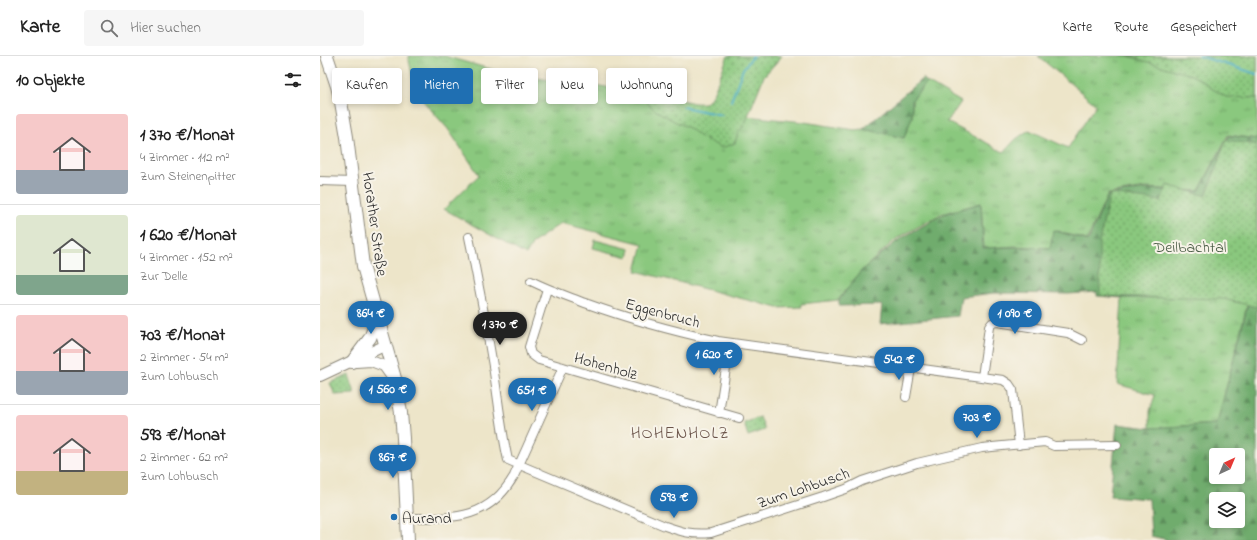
<!DOCTYPE html>
<html lang="de">
<meta charset="utf-8">
<style>
:root{--surface:#fff;--page:#f6f6f6;--text:#222;--muted:#767676;--line:#e0e0e0;--accent:#1f6fb2}
body{margin:0;font-family:"Indie Flower",sans-serif;background:var(--page);color:var(--text);height:100vh;display:flex;flex-direction:column;font-size:15px;white-space:nowrap}
*{box-sizing:border-box;margin:0}
p{font-size:13px;color:var(--muted)}
.icon{flex:none;width:22px;height:22px;fill:none;stroke:currentColor;stroke-width:2;stroke-linecap:round;stroke-linejoin:round}
.map{position:relative;flex:1;overflow:hidden}
.details{display:flex;flex-direction:column;background:var(--surface);width:320px}
.details>*{flex:none}
.top-card{position:absolute;left:12px;top:12px;width:380px;height:36px;display:flex;gap:8px}
.needle{width:26px;rotate:44deg}
.buttons{position:absolute;left:889px;top:392px;display:grid;gap:8px}
.buttons a{display:grid;place-items:center;width:36px;height:36px;border-radius:4px;background:var(--surface);box-shadow:0 2px 6px #0003;font-size:20px}
.price{position:absolute;translate:-50% -34px;padding:0 9px;border-radius:14px;background:var(--accent);color:#fff;font-size:13px;line-height:26px;filter:drop-shadow(0 1px 2px #0008)}
.price::after{content:'';position:absolute;left:50%;top:24px;width:12px;height:9px;margin-left:-6px;background:inherit;clip-path:polygon(0 0,100% 0,50% 100%)}
.price.active{background:#222;color:#fff}
ul{padding:0;list-style:none}
li{display:flex;align-items:center;gap:12px;height:100px;padding:0 16px}
li+li{border-top:1px solid var(--line)}
li span{display:grid;place-items:center;flex:none;width:112px;height:80px;border-radius:4px;color:#555}
li>.icon{margin-inline-start:auto}
span .icon{width:48px;height:48px;fill:#fffc;stroke-width:1}
li b{font-size:17px}
h2{display:flex;justify-content:space-between;align-items:center;height:48px;padding:0 16px;font-size:17px}
.tag{padding:0 14px;border-radius:4px;background:var(--surface);box-shadow:0 2px 6px #0003;font-size:14px;line-height:36px}
.tag.active{background:var(--accent);color:#fff}
header{display:flex;align-items:center;gap:24px;box-sizing:border-box;height:56px;padding:0 20px;background:var(--surface);border-bottom:1px solid var(--line)}
header strong{font-size:19px}
nav{display:flex;gap:22px;margin-inline-start:auto;font-size:14px}
.search{width:280px;height:36px;background:var(--page);display:flex;align-items:center;gap:10px;box-sizing:border-box;padding:0 14px;border-radius:4px;color:var(--muted);font-size:15px}
main{display:flex;flex:1;min-height:0}
.map>svg:first-child{display:block}
.grass{fill:url(#grass-tufts);stroke:#5a7a54}
.forest{fill:url(#forest-firs);stroke:#4d6c4c;fill-rule:evenodd}
.park{fill:url(#park-dots);stroke:#5a7a54}
.garden{fill:#8ac87e;stroke:#5a7a54}
.lines{fill:none;stroke-linecap:round;stroke-linejoin:round}
.stream{stroke:#45adc4;stroke-width:2}
.minor-casing{stroke:#8c887a;stroke-width:10}
.tertiary-casing{stroke:#8c887a;stroke-width:12}
.secondary-casing{stroke:#8c887a;stroke-width:14}
.minor{stroke:#fff;stroke-width:8}
.tertiary{stroke:#fff;stroke-width:10}
.secondary{stroke:#fff;stroke-width:12}
.poi-dot{fill:#1f6fb2;stroke:#f7f3e8;stroke-width:1.5}
.labels{text-anchor:middle;stroke-width:4;stroke-linejoin:round;paint-order:stroke}
.street-label{font-size:16px;fill:#2b2b2b;stroke:#f7f3e8}
.park-label{font-size:16px;fill:#485a44;stroke:#f7f3e8}
.poi-label{font-size:16px;fill:#2b2b2b;stroke:#f7f3e8;text-anchor:start}
.neighbourhood-label{font-size:17px;letter-spacing:1px;fill:#6b544a;stroke:#f7f3e8}
</style>
<header>
<strong>Karte</strong>
<div class="search"><svg class="icon" aria-label="search" viewBox="0 0 24 24"><circle cx="10" cy="10" r="6"/><path d="M15 15l6 6"/></svg>Hier suchen</div>
<nav><a>Karte</a><a>Route</a><a>Gespeichert</a></nav>
</header>
<main>
<section class="details">
<h2>10 Objekte<svg class="icon" aria-label="filters" viewBox="0 0 24 24"><path d="M4 7h16M4 17h16"/><circle cx="9" cy="7" r="2"/><circle cx="15" cy="17" r="2"/></svg></h2>
<ul>
<li><span style="background:linear-gradient(#f6c9c9 70%,#9aa5b1 0)"><svg class="icon" aria-label="home" viewBox="0 0 24 24"><path d="M3 11l9-7 9 7M6 9v11h12V9"/></svg></span><div><b>1 370 €/Monat</b><p>4 Zimmer · 112 m²</p><p>Zum Steinenpitter</p></div></li>
<li><span style="background:linear-gradient(#dfe7d0 75%,#7fa58c 0)"><svg class="icon" aria-label="home" viewBox="0 0 24 24"><path d="M3 11l9-7 9 7M6 9v11h12V9"/></svg></span><div><b>1 620 €/Monat</b><p>4 Zimmer · 152 m²</p><p>Zur Delle</p></div></li>
<li><span style="background:linear-gradient(#f6c9c9 70%,#9aa5b1 0)"><svg class="icon" aria-label="home" viewBox="0 0 24 24"><path d="M3 11l9-7 9 7M6 9v11h12V9"/></svg></span><div><b>703 €/Monat</b><p>2 Zimmer · 54 m²</p><p>Zum Lohbusch</p></div></li>
<li><span style="background:linear-gradient(#f6c9c9 70%,#c2b280 0)"><svg class="icon" aria-label="home" viewBox="0 0 24 24"><path d="M3 11l9-7 9 7M6 9v11h12V9"/></svg></span><div><b>593 €/Monat</b><p>2 Zimmer · 62 m²</p><p>Zum Lohbusch</p></div></li>
</ul>
</section>
<div class="map">
<svg width="937" height="484" viewBox="0 0 937 484">
<defs>
<pattern id="grass-tufts" width="24" height="20" patternUnits="userSpaceOnUse"><rect width="24" height="20" fill="#8ac87e"/><path d="M3 7l-1-3M5 7V3M7 7l1-3M15 17l-1-3M17 17v-4M19 17l1-3" fill="none" stroke="#71a367"/></pattern>
<pattern id="forest-firs" width="22" height="20" patternUnits="userSpaceOnUse"><rect width="22" height="20" fill="#6fac6d"/><path d="M5 1l3.5 6h-7zM16 11l3.5 6h-7z" fill="#5b8c5a"/></pattern>
<pattern id="park-dots" width="8" height="8" patternUnits="userSpaceOnUse"><rect width="8" height="8" fill="#8ac87e"/><path d="M2 2h.1M6 6h.1" fill="none" stroke="#71a367" stroke-width="1.8" stroke-linecap="round"/></pattern>
</defs>
<rect width="100%" height="100%" fill="#f7f3e8"/>
<filter id="ink" filterUnits="userSpaceOnUse"><feTurbulence type="fractalNoise" baseFrequency=".025" numOctaves="2"/><feDisplacementMap in="SourceGraphic" scale="8" xChannelSelector="R" yChannelSelector="G"/><feConvolveMatrix kernelMatrix="1 2 1 2 8 2 1 2 1" color-interpolation-filters="sRGB"/></filter>
<filter id="wash" filterUnits="userSpaceOnUse"><feTurbulence type="fractalNoise" baseFrequency=".012" numOctaves="4" result="noise"/><feDisplacementMap in="SourceGraphic" scale="16" xChannelSelector="R" yChannelSelector="G"/><feGaussianBlur stdDeviation="0.9" result="paint"/><feColorMatrix in="noise" values="0 0 0 0 0 0 0 0 0 0 0 0 0 0 0 0 0 1.4 0 .05"/><feComposite in="paint" operator="in"/></filter>
<g filter="url(#wash)">
<rect width="100%" height="100%" fill="#ede5c9"/>
<path class="grass" d="M88,0h36l64,18 42,6 50,6 64,12 63,16 77,8 51,8 8,-1 41,9 8,-21v-17l15,-18 34,20 -14,20 42,22 8,5 7,3 12,-13 13,-9 39,18 28,-43 -58,-49h219v83l-29,-4 -29,56 -53,-3 -38,6 -21,46 -33,-10 -4,18 -33,-2 -33,2 -3,-45 -40,11 -45,25 -35,32 -23,29 -37,4 1,3 -24,1 -142,-37 7,-27 -82,-21 -28,20 -7,12 -82,-46 35,-34 -31,-46 -32,-36z
M929,241l-32,127 -67,4v-17l5,-16 -38,-11 5,-86z"/>
<path class="forest" d="M603,22l4,4 -15,18v17l-8,21 -41,-9z
M909,80l28,3v401h-89l-17,-4 -2,-37 -39,-3 7,-72 33,4 67,-4 33,-128 -128,2 -25,-2v-4l-29,2 -74,-1 -33,4 -3,19 -78,8 2,-19 -43,1v-6l22,-29 37,-31 46,-26 37,-11 2,45 34,-1 33,1 3,-18 35,11 20,-46 38,-6 53,2zM896,399h22v22h-22zM896,443h22v22h-22z"/>
<path class="park" d="M408,0h54l-18,20 -20,50 -6,7 -3,10 -13,5 -23,-12 -12,-9 -13,-6 -19,-11 -10,-9 -10,-12 59,14c5,0 9,1 13,-1 7,-5 16,-36 21,-46z
M808,0h129v42l-31,-1 -15,-9 -8,-7 -12,-6z
M906,84l31,5v162l-34,-8 -123,-3 -1,-54 11,-48 51,7 6,-16 39,11z
M29,319l5,15v4l-19,1 -5,-12z
M440,361l5,13 -17,6 -4,-13z"/>
<path class="garden" d="M275,184l35,9 -2,8 -35,-9z"/>
<g class="lines">
<path class="stream" d="M879,0l58,18
M411,45l12,-32 10,-13
M363,51l39,8"/>
</g>
</g>
<g filter="url(#ink)">
<g class="lines">
<defs>
<path id="minor" d="M0,125l33,1
M149,181c9,43 17,86 24,129 5,31 8,63 15,94l157,66c17,6 28,9 46,7l112,-36 23,-8 16,-8 55,-18 65,-15 63,-6 9,4 63,-1
M211,225c18,9 36,15 54,22 44,16 88,28 133,38l285,39 6,4 4,6 6,55
M227,233l-18,58 2,7 8,6 200,58
M662,321l7,-50 3,-4 5,-1 71,11 14,7
M586,341l5,-29
M399,357l11,-70
M87,462c45,0 81,3 107,-42l49,-109"/>
<path id="tertiary" d="M36,306l15,-1 13,5 10,14
M0,320l66,-31"/>
<path id="secondary" d="M7,0l10,30 4,16 6,35 16,129 33,116 5,31 2,25 5,102
M32,306l18,-24 8,-20"/>
</defs>
<use href="#minor" class="minor-casing"/>
<use href="#tertiary" class="tertiary-casing"/>
<use href="#secondary" class="secondary-casing"/>
<use href="#minor" class="minor"/>
<use href="#tertiary" class="tertiary"/>
<use href="#secondary" class="secondary"/>
</g>
</g>
<circle class="poi-dot" cx="74" cy="461" r="4"/>
<g class="labels">
<g class="street-label">
<text transform="translate(56 168) rotate(82)" y="6">Horather Straße</text>
<text transform="translate(343 256) rotate(15)" y="6">Eggenbruch</text>
<text transform="translate(286 309) rotate(16)" y="6">Hohenholz</text>
<text transform="translate(483 431) rotate(-19)" y="6">Zum Lohbusch</text>
</g>
<g class="park-label">
<text x="870" y="196">Deilbachtal</text>
</g>
<g class="poi-label">
<text x="82" y="467">Aurand</text>
</g>
<g class="neighbourhood-label">
<text x="360" y="382">HOHENHOLZ</text>
</g>
</g>
</svg>
<div class="buttons">
<a><svg class="needle" viewBox="-14 -14 28 28"><path d="M0-13l5 13h-10z" fill="#e53935"/><path d="M0 13l5-13h-10z" fill="#767676"/></svg></a>
<a><svg class="icon" aria-label="layers" viewBox="0 0 24 24"><path d="M12 4l9 5-9 5-9-5zM3 14l9 5 9-5"/></svg></a>
</div>
<b class="price" style="left:51px;top:279px">864 €</b>
<b class="price" style="left:695px;top:279px">1 090 €</b>
<b class="price active" style="left:180px;top:290px">1 370 €</b>
<b class="price" style="left:394px;top:320px">1 620 €</b>
<b class="price" style="left:579px;top:325px">542 €</b>
<b class="price" style="left:68px;top:355px">1 560 €</b>
<b class="price" style="left:212px;top:356px">651 €</b>
<b class="price" style="left:657px;top:383px">703 €</b>
<b class="price" style="left:73px;top:423px">867 €</b>
<b class="price" style="left:354px;top:463px">593 €</b>
<div class="top-card">
<a class="tag">Kaufen</a>
<a class="tag active">Mieten</a>
<a class="tag">Filter</a>
<a class="tag">Neu</a>
<a class="tag">Wohnung</a>
</div>
</div>
</main>
